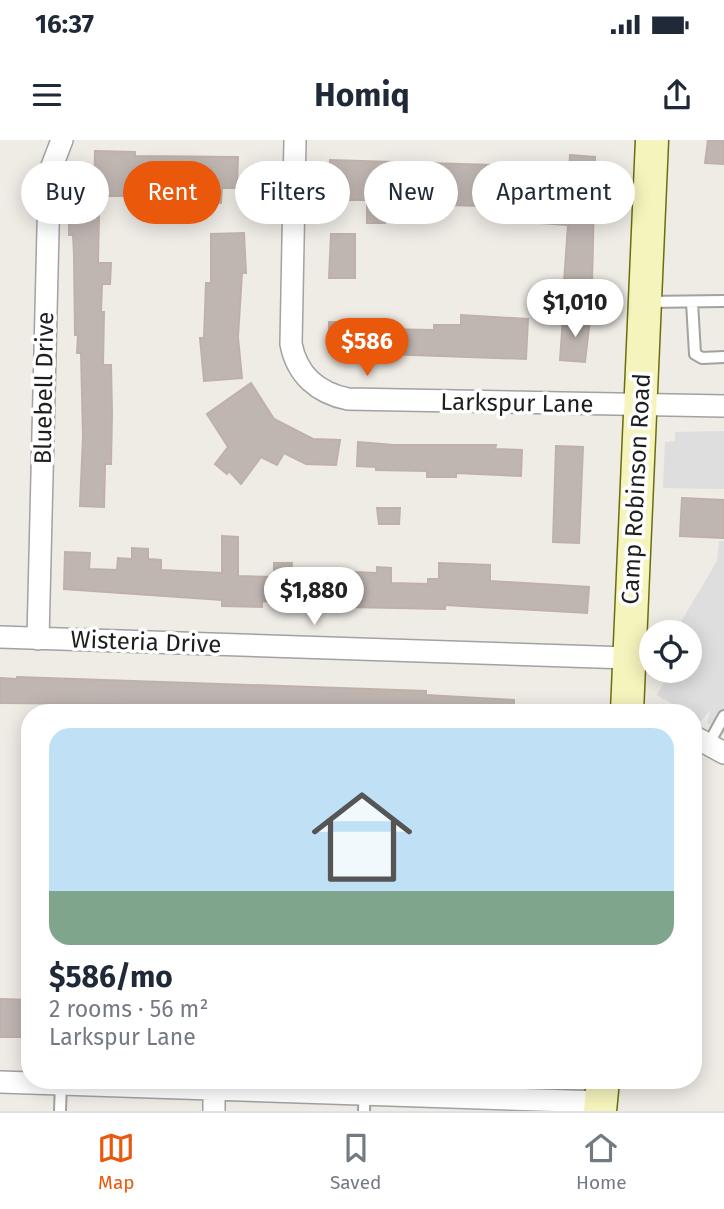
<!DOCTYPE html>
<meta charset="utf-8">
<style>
:root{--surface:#fff;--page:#f6f6f7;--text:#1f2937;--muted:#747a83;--line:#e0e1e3;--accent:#ea580c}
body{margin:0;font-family:"Fira Sans",sans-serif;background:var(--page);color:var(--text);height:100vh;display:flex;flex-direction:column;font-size:26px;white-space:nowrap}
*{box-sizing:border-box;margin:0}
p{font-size:23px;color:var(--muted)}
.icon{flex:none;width:38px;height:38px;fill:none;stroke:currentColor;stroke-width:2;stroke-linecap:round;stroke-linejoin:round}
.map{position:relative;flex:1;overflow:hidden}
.drawer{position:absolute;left:21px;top:564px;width:681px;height:385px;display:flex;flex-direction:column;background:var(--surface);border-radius:28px;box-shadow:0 4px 18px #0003}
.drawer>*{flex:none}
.top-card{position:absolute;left:21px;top:21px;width:682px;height:63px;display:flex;gap:14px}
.fabs{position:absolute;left:639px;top:480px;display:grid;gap:14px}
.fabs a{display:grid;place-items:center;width:63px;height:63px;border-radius:50%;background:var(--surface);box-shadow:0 4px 18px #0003;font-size:35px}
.price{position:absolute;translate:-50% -60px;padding:0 16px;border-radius:24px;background:#fff;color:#222;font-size:23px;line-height:46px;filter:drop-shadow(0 2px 4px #0008)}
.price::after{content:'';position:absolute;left:50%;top:42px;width:21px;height:16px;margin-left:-10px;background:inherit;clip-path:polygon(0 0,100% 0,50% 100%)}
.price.current{background:var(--accent);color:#fff}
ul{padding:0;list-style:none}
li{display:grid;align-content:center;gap:14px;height:371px;padding:0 28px}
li+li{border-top:2px solid var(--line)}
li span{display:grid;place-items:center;height:217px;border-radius:21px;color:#555}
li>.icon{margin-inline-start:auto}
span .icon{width:126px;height:126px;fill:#fffc;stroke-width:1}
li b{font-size:30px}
.tag{padding:0 24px;border-radius:32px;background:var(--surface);box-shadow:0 4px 18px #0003;font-size:24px;line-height:63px}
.tag.current{background:var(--accent);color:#fff}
.status{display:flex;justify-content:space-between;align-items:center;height:49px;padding:0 35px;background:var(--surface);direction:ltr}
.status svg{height:19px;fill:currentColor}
header{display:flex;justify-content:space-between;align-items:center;height:91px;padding:0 28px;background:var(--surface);font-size:32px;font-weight:700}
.tab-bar{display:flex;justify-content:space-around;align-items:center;height:98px;border-top:2px solid var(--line);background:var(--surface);font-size:19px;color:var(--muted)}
.tab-bar a{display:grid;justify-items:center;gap:4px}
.tab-bar .current{color:var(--accent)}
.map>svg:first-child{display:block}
.park{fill:#c5f5c6}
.parking{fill:#dedede}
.building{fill:#bfb6b2;stroke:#bfb1a9;stroke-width:2}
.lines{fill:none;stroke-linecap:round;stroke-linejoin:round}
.lane-casing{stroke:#a2a2a2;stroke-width:14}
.street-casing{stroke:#a2a2a2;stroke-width:24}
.secondary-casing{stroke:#6b6e0d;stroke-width:35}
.lane{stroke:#fff;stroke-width:10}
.street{stroke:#fff;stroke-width:21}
.secondary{stroke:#f5f4bd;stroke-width:32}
.labels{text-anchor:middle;stroke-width:7;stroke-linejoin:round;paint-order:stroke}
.street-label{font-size:24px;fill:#1e1e1e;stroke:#fff}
</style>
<div class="status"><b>16:37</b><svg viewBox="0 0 49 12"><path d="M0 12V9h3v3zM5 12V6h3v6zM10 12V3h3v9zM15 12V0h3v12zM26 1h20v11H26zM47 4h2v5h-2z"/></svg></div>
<header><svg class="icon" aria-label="menu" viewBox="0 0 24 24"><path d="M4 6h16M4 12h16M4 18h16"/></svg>Homiq<svg class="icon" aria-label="share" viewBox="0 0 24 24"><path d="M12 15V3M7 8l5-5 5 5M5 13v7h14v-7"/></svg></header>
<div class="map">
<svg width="724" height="971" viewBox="0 0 724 971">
<rect width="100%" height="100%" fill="#efebe5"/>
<path class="park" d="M526,940h61l-1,31h-61z"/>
<path class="parking" d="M724,291v58l-61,-1 2,-46 10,-1v-9z
M719,401h5v193l-17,-11 4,-14 -10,12 -8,-4v-5h-7l-29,-17 14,-25h19v-38h-15l42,-71z"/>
<path class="building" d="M708,0h16v24l-19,-1z
M95,11l40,1v4l103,1 -1,31h-15l-1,15 -51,-2v-17l-36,-1v13h-40z
M570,15l25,2 -3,126 -28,-1 4,-57 -27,-2 2,-30 -61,-3v16l-34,-1 1,-12 -63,-5 -1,35h-18v-23h-37v-40l192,6 13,2v5l34,2z
M69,74h30l-1,49h13l-1,21h-8l-1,28h3l-1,53h8l1,48 -1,51h-6l-1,43 -24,-1 3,-70 -2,-83h-4l1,-18h-3l-1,-80 -1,-20h-4z
M244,93l2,40h-4l-4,64 4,41 -38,3 -4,-43h4l2,-55h5v-49z
M331,94h24v44h-26z
M461,175l67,4 -2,40 -197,-7v-30l44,1v6l61,1v-5h27z
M563,178l27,1 -5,43 -25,-2z
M251,243l23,36 39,20 27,1 -4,25 -30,-1 -22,-11 -7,12 -16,-8 -20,27 -12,-13 -2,3 -12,-10 13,-17 -21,-33z
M358,302l36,3h102l-1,4 27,1 -1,26 -65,-3v4h-29v-6l-51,-1v-3l-19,-1z
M556,306l27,1 -4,96 -26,-1z
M682,358l42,2v38l-44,-2z
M377,368h23l-1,16h-20z
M222,396l16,1v39l36,1v-14h18l-1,15 39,1 1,-8 46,2v-6l14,1v15l37,1v-5h11v-16l51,2v16l99,6 -2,26 -142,-8v4l-99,-2 -24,-1v-4l-60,-1v6l-40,-1v-6l-158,-11 1,-37 25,1 -1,16 28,1 1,-12 14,1v-11l16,1v10l13,1v10l61,3z
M17,537l409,14v4l88,5v12h-392v-8l-122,-1v-25l17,1z
M0,859l30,1v37h-30z"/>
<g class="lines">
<defs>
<path id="lane" d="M646,162l78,-1
M692,162l3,52 7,4 22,-1
M708,605l16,-29
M60,971l1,-29
M364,971l1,-31"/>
<path id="street" d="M295,0l-4,204c6,31 27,49 57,55l376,7
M0,497l628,21
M38,499l11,-450 3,-23 10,-26
M693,596l31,17
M0,942l601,20
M214,971v-31"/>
<path id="secondary" d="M627,572l25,-572
M600,971l3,-31"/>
</defs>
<use href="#lane" class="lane-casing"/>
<use href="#street" class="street-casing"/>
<use href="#secondary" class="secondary-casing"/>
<use href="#lane" class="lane"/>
<use href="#street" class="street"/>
<use href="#secondary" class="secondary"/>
</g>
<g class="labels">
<g class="street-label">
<text transform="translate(44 248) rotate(-89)" y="8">Bluebell Drive</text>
<text transform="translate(517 263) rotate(1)" y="8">Larkspur Lane</text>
<text transform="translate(636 349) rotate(-87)" y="8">Camp Robinson Road</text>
<text transform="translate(146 502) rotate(2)" y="8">Wisteria Drive</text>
</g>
</g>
</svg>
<div class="fabs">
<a><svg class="icon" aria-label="locate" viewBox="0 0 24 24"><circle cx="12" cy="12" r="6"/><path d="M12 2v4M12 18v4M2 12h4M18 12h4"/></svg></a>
</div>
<b class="price" style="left:575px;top:199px">$1,010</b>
<b class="price current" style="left:367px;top:238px">$586</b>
<b class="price" style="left:314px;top:487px">$1,880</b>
<div class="top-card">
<a class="tag">Buy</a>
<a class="tag current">Rent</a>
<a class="tag">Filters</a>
<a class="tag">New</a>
<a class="tag">Apartment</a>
</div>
<section class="drawer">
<ul>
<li><span style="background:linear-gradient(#bfe0f5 75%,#7fa58c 0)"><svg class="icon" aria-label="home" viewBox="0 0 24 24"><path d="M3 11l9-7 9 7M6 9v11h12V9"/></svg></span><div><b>$586/mo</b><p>2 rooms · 56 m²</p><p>Larkspur Lane</p></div></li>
</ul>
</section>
</div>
<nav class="tab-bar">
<a class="current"><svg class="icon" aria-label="map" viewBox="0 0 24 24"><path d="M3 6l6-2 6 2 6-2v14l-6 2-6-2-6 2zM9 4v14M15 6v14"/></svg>Map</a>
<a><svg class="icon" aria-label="saved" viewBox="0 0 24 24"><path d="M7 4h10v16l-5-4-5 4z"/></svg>Saved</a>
<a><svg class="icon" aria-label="home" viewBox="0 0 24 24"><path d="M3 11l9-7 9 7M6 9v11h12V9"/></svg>Home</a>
</nav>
